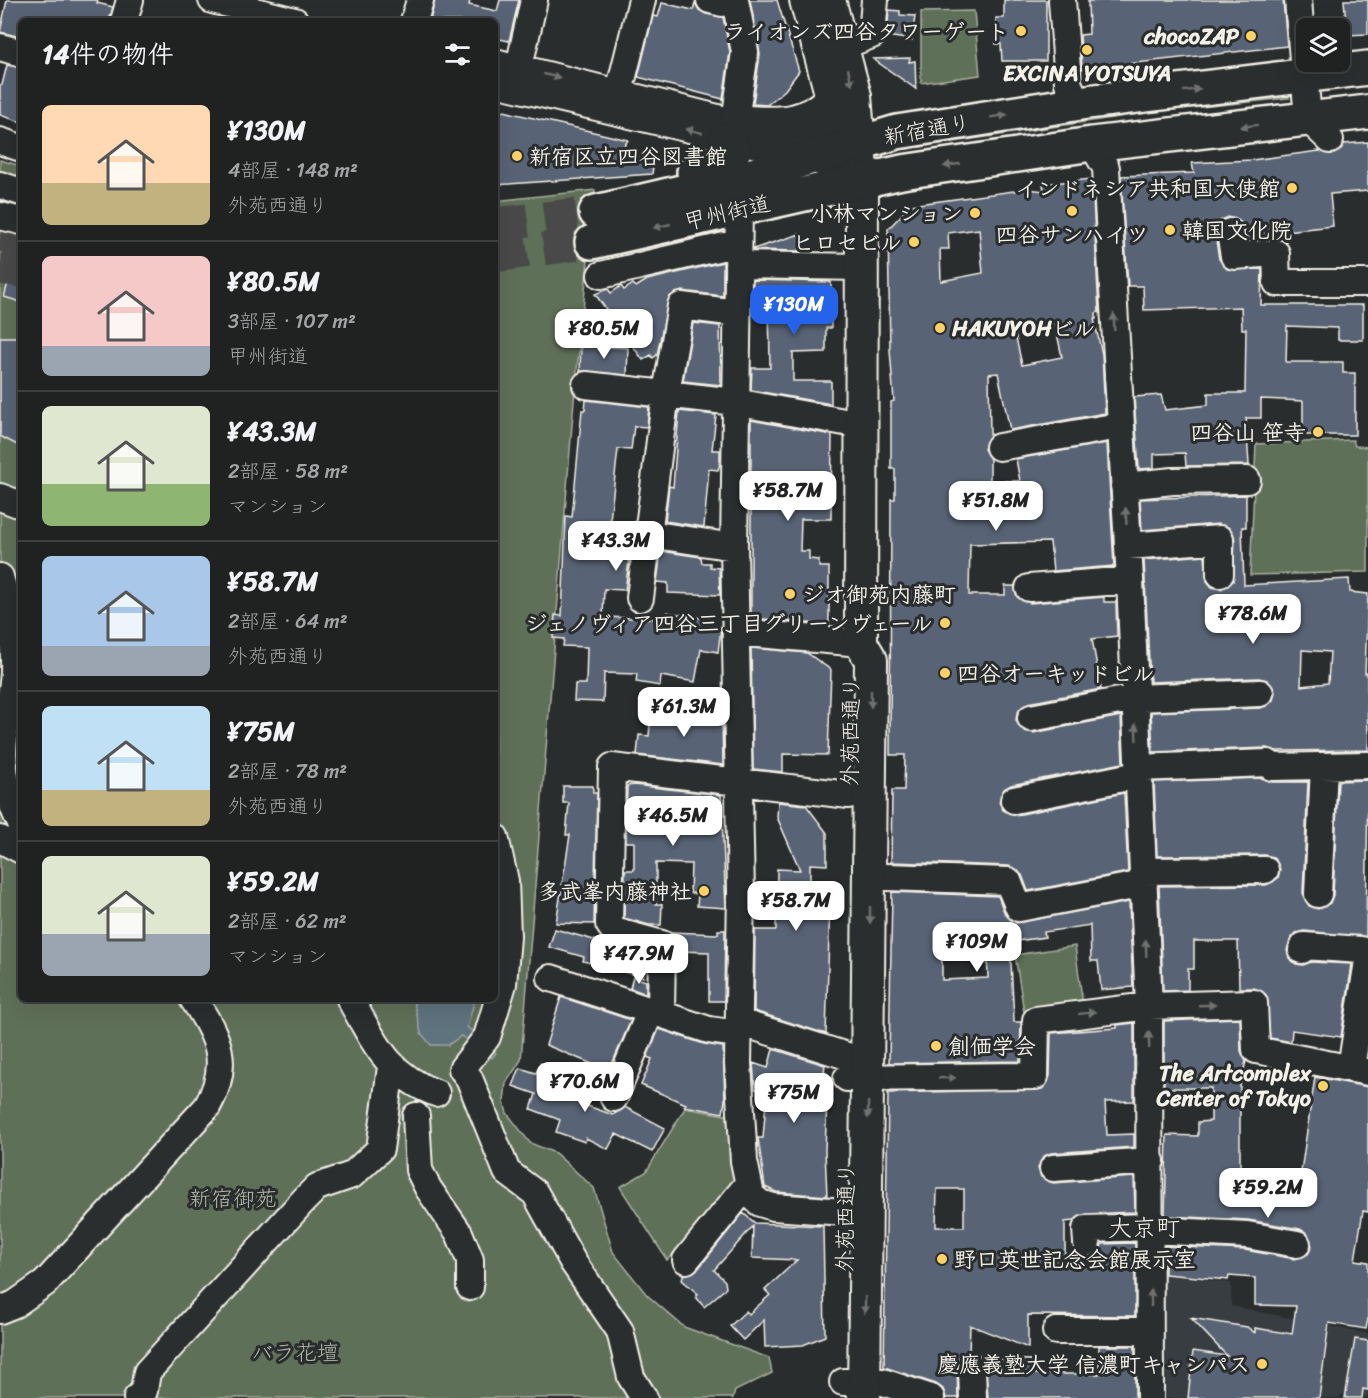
<!DOCTYPE html>
<html lang="ja">
<meta charset="utf-8">
<style>
:root{--surface:#202222;--page:#282a2a;--text:#f1f3f6;--muted:#a2a4a5;--line:#3d3f40;--accent:#2563eb}
body{margin:0;font-family:Sriracha,"Klee One",sans-serif;background:var(--page);color:var(--text);height:100vh;display:flex;flex-direction:column;font-size:22px;white-space:nowrap}
*{box-sizing:border-box;margin:0}
p{font-size:20px;color:var(--muted)}
.icon{flex:none;width:33px;height:33px;fill:none;stroke:currentColor;stroke-width:2;stroke-linecap:round;stroke-linejoin:round}
.map{position:relative;flex:1;overflow:hidden}
.panel{position:absolute;left:18px;top:18px;width:480px;height:984px;display:flex;flex-direction:column;background:var(--surface);border-radius:9px;box-shadow:0 6px 24px #0002,0 0 0 2px var(--line)}
.panel>*{flex:none}
.tools{position:absolute;left:1296px;top:18px;display:grid;gap:12px}
.tools a{display:grid;place-items:center;width:54px;height:54px;border-radius:9px;background:var(--surface);box-shadow:0 6px 24px #0002,0 0 0 2px var(--line);font-size:30px}
.price{position:absolute;translate:-50% -51px;padding:0 14px;border-radius:12px;background:#fff;color:#222;font-size:20px;line-height:39px;filter:drop-shadow(0 2px 3px #0008)}
.price::after{content:'';position:absolute;left:50%;top:36px;width:18px;height:14px;margin-left:-9px;background:inherit;clip-path:polygon(0 0,100% 0,50% 100%)}
.price.on{background:var(--accent);color:#fff}
ul{padding:0;list-style:none}
li{display:flex;align-items:center;gap:18px;height:150px;padding:0 24px}
li+li{border-top:2px solid var(--line)}
li span{display:grid;place-items:center;flex:none;width:168px;height:120px;border-radius:9px;color:#555}
li>.icon{margin-inline-start:auto}
span .icon{width:72px;height:72px;fill:#fffc;stroke-width:1}
li b{font-size:26px}
h2{display:flex;justify-content:space-between;align-items:center;height:72px;padding:0 24px;font-size:26px}
.map>svg:first-child{display:block}
.built{fill:#383e43}
.green{fill:#5f6f58;stroke:#aab0a0;stroke-width:1.5}
.water{fill:#5e737e;stroke:#9aa5a8;stroke-width:1.5}
.building{fill:#596474;stroke:#f4f1e8;stroke-width:1.5;fill-rule:evenodd}
.lines{fill:none;stroke-linecap:round;stroke-linejoin:round}
.highway-tunnel{stroke:#484a4a;stroke-width:33;stroke-dasharray:33 16;stroke-linecap:butt}
.minor-casing{stroke:#f4f1e8;stroke-width:30}
.major-casing{stroke:#f4f1e8;stroke-width:36}
.highway-casing{stroke:#f4f1e8;stroke-width:38}
.minor{stroke:#2a2d2e;stroke-width:26}
.major{stroke:#2a2d2e;stroke-width:32}
.highway{stroke:#2a2d2e;stroke-width:33}
.oneway{fill:#71726f}
.poi-dot{fill:#ffd166;stroke:#2a2d2e;stroke-width:2}
.labels{text-anchor:middle;stroke-width:6;stroke-linejoin:round;paint-order:stroke}
.poi-label{font-size:22px;font-weight:bold;fill:#f4f1e8;stroke:#2a2d2e;text-anchor:end}
.street-label{font-size:22px;fill:#f4f1e8;stroke:#2a2d2e}
.park-label{font-size:22px;fill:#b1b6a7;stroke:#2a2d2e}
.neighbourhood-label{font-size:24px;fill:#f4f1e8;stroke:#2a2d2e}
</style>
<div class="map">
<svg width="1368" height="1398" viewBox="0 0 1368 1398">
<rect width="100%" height="100%" fill="#2a2d2e"/>
<filter id="ink" filterUnits="userSpaceOnUse"><feTurbulence type="fractalNoise" baseFrequency=".0167" numOctaves="2"/><feDisplacementMap in="SourceGraphic" scale="12" xChannelSelector="R" yChannelSelector="G"/><feConvolveMatrix kernelMatrix="1 2 1 2 8 2 1 2 1" color-interpolation-filters="sRGB"/></filter>
<g filter="url(#ink)">
<path class="built" d="M1157,1274l74,9v23l137,28v63l-27,-3 -1,4h-184z"/>
<path class="green" d="M974,11l6,64 -59,8v-71z
M1287,96l2,2 -137,14 -245,37v-3l214,-32z
M0,160l21,6v833h474v-798l100,-11 -21,210 -53,660 -15,23 -2,19 3,11 23,30 25,10 39,35 19,64 34,43 37,32 85,31 3,15 -37,18 -2,7h-733z
M1353,440l2,6 13,1v125l-118,3 6,-131z
M1075,946l8,60 -59,6 -9,-57z
M685,1108l46,8 7,74 -71,70 -47,-73 26,-15z"/>
<path class="water" d="M413,999h62l-8,28 29,26 -4,5 -31,-22 -13,9h-17l-10,-12z"/>
<path class="building" d="M7,0h91l-1,3 16,4 -4,14h-88v16l-21,-5z
M435,0h35l-1,5 28,6 3,-11h19l-10,41 -14,-3v-17h-65z
M750,0h27l22,71 -14,19 -18,15 -14,-1 7,-50z
M1004,0h42v61h-44l-1,-17h-5v-26h8z
M1119,0h164l4,46 -205,23 -2,-34 9,-1 -1,-33z
M1344,0h24v34l-21,1z
M662,3l31,7 2,-7 4,7 7,4 17,3 7,35 -7,47 -85,-22 15,-61 5,1z
M889,10l11,1v4l15,1 -3,24 -25,-4z
M910,58l-1,4 6,-1 1,28 -43,-30z
M7,65l14,3v54l-21,-7v-30h2z
M495,109l133,31 -7,11 33,8 -2,15 -157,11z
M1368,142v49l-38,3 3,32 -47,5v12l-11,-5 -28,2 -5,-17 -14,-6 -8,4 -5,13 4,25 8,10h35l-1,36h102v35h-25v-12l-51,-2 -1,36h57v11h12v62h-52v-34l-42,-2v19h-15l3,47 -63,1 -1,-13 -31,1v14l-15,1 -5,-72 27,-2 4,15 43,-5v-12h37l1,-64h-4l-1,-22 -97,3 -1,-24h-15l-7,-110 73,-3 -2,-10 60,-3 67,-9 15,3 10,-10z
M1092,179l7,133 -3,1v6h-2l8,35 3,59 -95,17 -12,-57 -9,1 1,61 -6,14 6,10v22h30l-4,-22 91,-16 7,123 -61,5 -3,-29 -80,2 -1,51h36v-9h10l2,11 13,6 74,-6v5h12l1,34 -25,3 9,50 -73,14 -11,10 -1,7 4,8 13,5 88,-17 2,47 -112,22 -7,4 -5,13 4,8 14,5 107,-22 4,79 -100,19 -6,-16 -13,-9 -118,-4 1,-72h12l1,-35h-15l1,-256h4v-30h-4v-67l3,-1 -4,-51 -2,-121 23,-24 117,-16 16,2 -1,-7zM979,229l4,44 -42,8 -1,-32h9l-1,-16zM1055,324l7,33 -40,8 -8,-36z
M800,234v17l-47,-1v-1z
M723,262v34l-41,-5 -13,6 -12,58 -4,3 -2,-3 -8,5 -48,-66 13,-5 3,4 10,-7 3,4 9,-6 3,3 11,-7z
M10,276l11,3v23l-17,-5z
M753,280l78,2v46h-5v24l-33,1v28h38v23l-80,-14 1,-22h18l-1,-69 -16,-1z
M693,323l27,3 1,59 -38,-4z
M0,337h21v110l-21,-11z
M581,345l47,3 -1,27 -47,-4z
M586,400l63,7 -2,20 -13,-1 -3,24 -13,-1 -9,80 20,1 -1,17h3l-6,43 -21,-1 -1,28 59,2v-3l4,1 1,-5 47,8 -1,7 8,1 -3,24 -17,-3 -6,33 -34,-6 -1,10 -24,-4 1,-8 -33,-1 -1,29 -29,-1 1,-17h11l1,-37 -24,-1 1,-7 -11,-1 2,-23 7,1 4,-100 6,1 10,-107h3z
M679,411l37,4 -4,35h8v14l-2,6 -9,-1 -5,58 -39,-6 4,-35 4,1z
M751,420l81,15 -1,84h-30l-1,32h9v8l10,1v7h10v58l-78,-7z
M1246,495v32h-4l2,58 105,-6 1,13 18,2 -3,79h2l1,77 -92,1 -9,-3 -114,4 -2,-40 110,-4 12,-8 2,-8 -8,-12 -8,-2 -109,4 -6,-122 61,-5 2,26 5,6 9,2 12,-8 2,-42 -3,-8 -13,-7 -77,6 -2,-31zM1302,650l28,2 -2,31 -27,3z
M661,551l40,6 1,6h8v4l9,1 1,27 -52,-2v-10l-11,-1z
M751,648l56,5 24,17 -3,85 -45,-1v18l-30,-3z
M651,711l71,7 1,47 -86,-10 2,-20 10,1z
M1262,778l10,4h36l-5,111 6,13 9,3 12,-6 3,-8 5,-114 30,-1 -2,157 -62,-6 -8,2 -5,6 -4,11 2,8 7,6 7,1 8,-3 41,2 -11,73 -49,-7 -1,12 -21,-4 -4,-43 -12,-7h-15l-1,-47h-44v28h-6v21l-25,1 -4,-105 107,-1 12,-7 2,-9 -7,-12 -8,-2 -108,1 -3,-74z
M634,785l87,10 5,113 -29,-2 1,-12 -8,-1 1,-29 -35,-1v41h6l-1,21h-12l-25,-7 1,-48h9v-28h-8l1,-56z
M563,786h30v7h4l-3,131 -38,-1 14,-88h-4l3,-32h-6z
M778,802l28,3 21,28v32l-17,-1v37h20l-4,133 -72,-23 1,-81h21l1,-61 23,1 -23,-53z
M892,892l106,4 7,18 11,9 113,-21 4,85 -32,3 -3,-29h-7l-1,-36 -46,7 1,5 -35,5 4,80h7l-1,39 -131,2zM942,923l44,2 2,53 -46,2z
M555,929l92,26 -4,22 -60,-16 1,-4 -35,-10z
M718,930h7l-1,71h-15v-49l-32,-1 -1,-13 -5,-6 47,2z
M633,977l13,4v13l-16,-6z
M561,997l70,23 -22,51 -63,-26z
M1240,1018l1,33 5,10 -6,25v91l59,8 16,-108 53,10v125l-5,-1 -8,49 13,2v57l-2,10 -37,-6 -10,75h-131l5,-47 34,5 -36,-38 56,9 8,6v-5l37,6 4,-28 -41,-1v-27l-26,-2 -1,4 -63,-6v-28l80,4 50,9 13,-5 4,-8 -5,-13 -7,-4 -52,-9 -83,-4 2,-81 31,1v-14l13,-1v-33h-47v-67z
M1134,1023v78l-29,1 2,33 27,-1v13l-83,6 -7,3 -6,12 3,9 12,6 81,-6 1,35 -49,2 -13,7 -8,1v33l24,3 10,-3 3,-11 33,-1v73l-107,-1v33l-58,-23 -1,28 -10,6 -2,8 1,31h-12l-3,-9 -7,-5 -52,-17 4,-274 154,-4 8,-13 1,-43 66,-5v-3zM937,1189h27v38h-28z
M659,1029l45,15 19,3 2,53 -2,13 -39,-7 2,-2 -45,-19 11,-26 -5,-2z
M773,1049l52,16 -1,7 4,2 -3,77 2,45 -51,-4 -11,-5 -7,-49h5l4,-48 -12,-1 -2,-26 15,5z
M540,1063l31,17 -6,18 48,17 12,-8 40,21 -13,24 -36,-18 -8,15 -22,-11 -1,4 -29,-10 4,-12 -29,-11 5,-15 -23,-8 7,-18 16,5z
M743,1213l12,10 68,3 2,110 -22,9 -38,2 -1,-27 -21,20 -13,-14 16,-15 3,3 21,-19 -5,-5 32,-30 -45,-2 1,-32 -39,44 11,11 1,7 -22,19 -8,-10 2,-3 -16,-14 1,-5 15,-6z
M1355,1339l13,2v49l-5,-1 -1,9h-17z
M1099,1346h36v52h-147l-3,-39 47,1 4,14h63z"/>
<g class="lines">
<path class="highway-tunnel" d="M495,224l101,-12
M0,235l21,4
M495,256l97,-14
M0,268l21,3"/>
<defs>
<path id="minor" d="M212,0l83,21
M710,0l12,3 9,-3
M735,0l10,52 -10,69
M1062,0l6,83 6,13 13,6
M1298,0l10,119 22,21
M124,21l6,-21
M414,21l6,-21
M842,46l30,-11 3,-35
M0,47l21,6
M495,62l278,70c30,5 58,-4 86,10
M519,67l15,-67
M495,83l317,75 50,23
M619,92l23,-92
M0,141l21,7
M1092,144l14,24 24,412 19,426 1,392
M0,185l21,7
M739,209l-5,338 7,346 -3,170 6,98 7,34 9,8 13,4 72,5
M0,216l21,5
M1230,232l4,24 42,-3 1,30h91
M738,265l124,2
M601,275l137,-32
M586,385l149,17 126,23
M999,447l120,-21
M1124,486l49,-5 74,-1
M0,497l21,8
M649,534l85,13
M1128,546l92,-7v35
M0,577c10,31 15,61 14,95 -1,22 -9,45 -10,68 -3,29 4,58 17,84
M1029,588l101,-8
M640,598l26,-205 15,-87 56,7
M736,632l125,11
M1031,718l104,-20 125,-5
M1138,768l130,-5 4,4 96,-2
M1014,800l124,-25
M495,837l10,44 2,56 -4,47 -16,53 -25,32 7,9 38,94 28,21 38,69 47,69 11,46 13,21
M0,839l21,11
M1143,871l122,-1
M886,877l122,4 11,27 125,-24
M1318,894l6,-128
M1302,950l2,-4 57,4 7,6
M551,978l158,52 29,4
M350,999c24,42 37,76 86,94
M661,1014l1,-70 -48,-13 -5,-7 3,-157 237,28
M739,1022l108,34
M1351,1068l17,-107
M847,1078l188,-2 1,-56 113,-14 105,-3 2,47 112,22
M614,1098l37,-88
M416,1116l3,54 9,18 31,45 11,27v27
M1053,1168l98,-7
M1151,1230l96,5 50,9
M1087,1243l-1,-14 65,-2
M686,1260l62,-76
M0,1310l15,-6 30,-21 162,-176c24,-43 12,-70 -14,-108
M1056,1331h94
M972,1367l1,31
M843,1382h40l48,16
M137,1398l7,-7 3,-19 157,-172 13,-13 35,-12 28,-26 11,-82"/>
<path id="major" d="M806,0l26,97 22,37
M829,0l26,96 7,85 -1,462 10,17 -7,738
M735,121c36,3 72,7 97,-24"/>
<path id="highway" d="M694,172l35,-9 5,-13 -8,-11
M596,212l153,-36 148,-44 190,-30 281,-34
M592,242l310,-70 190,-28 276,-32"/>
</defs>
<use href="#minor" class="minor-casing"/>
<use href="#major" class="major-casing"/>
<use href="#highway" class="highway-casing"/>
<use href="#minor" class="minor"/>
<use href="#major" class="major"/>
<use href="#highway" class="highway"/>
</g>
<defs><path id="oneway-solid" d="M-6-.8H1V-3.2L6.5 0L1 3.2V.8H-6Z" transform="scale(1.5)"/></defs>
<g class="oneway">
<use href="#oneway-solid" transform="translate(552 76) rotate(14)"/>
<use href="#oneway-solid" transform="translate(850 77) rotate(77)"/>
<use href="#oneway-solid" transform="translate(1192 90) rotate(-7)"/>
<use href="#oneway-solid" transform="translate(999 116) rotate(-9)"/>
<use href="#oneway-solid" transform="translate(1249 126) rotate(173)"/>
<use href="#oneway-solid" transform="translate(694 131) rotate(-166)"/>
<use href="#oneway-solid" transform="translate(952 165) rotate(171)"/>
<use href="#oneway-solid" transform="translate(662 226) rotate(167)"/>
<use href="#oneway-solid" transform="translate(1114 322) rotate(-92)"/>
<use href="#oneway-solid" transform="translate(1126 516) rotate(-93)"/>
<use href="#oneway-solid" transform="translate(871 699) rotate(90)"/>
<use href="#oneway-solid" transform="translate(1136 732) rotate(-93)"/>
<use href="#oneway-solid" transform="translate(870 915) rotate(90)"/>
<use href="#oneway-solid" transform="translate(1146 948) rotate(-92)"/>
<use href="#oneway-solid" transform="translate(1207 1005) rotate(-2)"/>
<use href="#oneway-solid" transform="translate(1087 1013) rotate(-7)"/>
<use href="#oneway-solid" transform="translate(1149 1040) rotate(-91)"/>
<use href="#oneway-solid" transform="translate(947 1078) rotate(-1)"/>
<use href="#oneway-solid" transform="translate(868 1110) rotate(91)"/>
<use href="#oneway-solid" transform="translate(1151 1298) rotate(-90)"/>
<use href="#oneway-solid" transform="translate(865 1305) rotate(91)"/>
</g>
</g>
<g class="poi-dot">
<circle cx="1021" cy="31" r="6"/>
<circle cx="1251" cy="36" r="6"/>
<circle cx="1087" cy="50" r="6"/>
<circle cx="517" cy="156" r="6"/>
<circle cx="1292" cy="188" r="6"/>
<circle cx="1072" cy="211" r="6"/>
<circle cx="975" cy="213" r="6"/>
<circle cx="1170" cy="230" r="6"/>
<circle cx="914" cy="242" r="6"/>
<circle cx="940" cy="328" r="6"/>
<circle cx="1318" cy="432" r="6"/>
<circle cx="790" cy="594" r="6"/>
<circle cx="945" cy="623" r="6"/>
<circle cx="945" cy="673" r="6"/>
<circle cx="704" cy="891" r="6"/>
<circle cx="936" cy="1046" r="6"/>
<circle cx="1323" cy="1086" r="6"/>
<circle cx="942" cy="1259" r="6"/>
<circle cx="1262" cy="1364" r="6"/>
</g>
<g class="labels">
<g class="poi-label">
<text x="1009" y="39">ライオンズ四谷タワーゲート</text>
<text x="1239" y="44">chocoZAP</text>
<text x="1087" y="81" text-anchor="middle">EXCINA YOTSUYA</text>
<text x="529" y="164" text-anchor="start">新宿区立四谷図書館</text>
<text x="1280" y="196">インドネシア共和国大使館</text>
<text x="963" y="221">小林マンション</text>
<text x="1182" y="238" text-anchor="start">韓国文化院</text>
<text x="1072" y="242" text-anchor="middle">四谷サンハイツ</text>
<text x="902" y="250">ヒロセビル</text>
<text x="952" y="336" text-anchor="start">HAKUYOHビル</text>
<text x="1306" y="440">四谷山 笹寺</text>
<text x="802" y="602" text-anchor="start">ジオ御苑内藤町</text>
<text x="933" y="631">ジェノヴィア四谷三丁目グリーンヴェール</text>
<text x="957" y="681" text-anchor="start">四谷オーキッドビル</text>
<text x="692" y="899">多武峯内藤神社</text>
<text x="948" y="1054" text-anchor="start">創価学会</text>
<text x="1311" y="1081">The Artcomplex<tspan x="1311" dy="25">Center of Tokyo</tspan></text>
<text x="954" y="1267" text-anchor="start">野口英世記念会館展示室</text>
<text x="1250" y="1372">慶應義塾大学 信濃町キャンパス</text>
</g>
<g class="street-label">
<text transform="translate(927 129) rotate(-10)" y="8">新宿通り</text>
<text transform="translate(727 212) rotate(-13)" y="8">甲州街道</text>
<text transform="translate(850 731) rotate(-89)" y="8">外苑西通り</text>
<text transform="translate(845 1217) rotate(-89)" y="8">外苑西通り</text>
</g>
<g class="park-label">
<text x="233" y="1206">新宿御苑</text>
<text x="295" y="1360">バラ花壇</text>
</g>
<g class="neighbourhood-label">
<text x="1144" y="1236">大京町</text>
</g>
</g>
</svg>
<div class="tools">
<a><svg class="icon" aria-label="layers" viewBox="0 0 24 24"><path d="M12 4l9 5-9 5-9-5zM3 14l9 5 9-5"/></svg></a>
</div>
<b class="price on" style="left:794px;top:336px">¥130M</b>
<b class="price" style="left:604px;top:360px">¥80.5M</b>
<b class="price" style="left:788px;top:522px">¥58.7M</b>
<b class="price" style="left:996px;top:532px">¥51.8M</b>
<b class="price" style="left:616px;top:572px">¥43.3M</b>
<b class="price" style="left:1253px;top:645px">¥78.6M</b>
<b class="price" style="left:684px;top:738px">¥61.3M</b>
<b class="price" style="left:673px;top:847px">¥46.5M</b>
<b class="price" style="left:796px;top:932px">¥58.7M</b>
<b class="price" style="left:977px;top:973px">¥109M</b>
<b class="price" style="left:639px;top:985px">¥47.9M</b>
<b class="price" style="left:585px;top:1113px">¥70.6M</b>
<b class="price" style="left:794px;top:1124px">¥75M</b>
<b class="price" style="left:1268px;top:1219px">¥59.2M</b>
<section class="panel">
<h2>14件の物件<svg class="icon" aria-label="filters" viewBox="0 0 24 24"><path d="M4 7h16M4 17h16"/><circle cx="9" cy="7" r="2"/><circle cx="15" cy="17" r="2"/></svg></h2>
<ul>
<li><span style="background:linear-gradient(#ffd9b3 65%,#c2b280 0)"><svg class="icon" aria-label="home" viewBox="0 0 24 24"><path d="M3 11l9-7 9 7M6 9v11h12V9"/></svg></span><div><b>¥130M</b><p>4部屋 · 148 m²</p><p>外苑西通り</p></div></li>
<li><span style="background:linear-gradient(#f6c9c9 75%,#9aa5b1 0)"><svg class="icon" aria-label="home" viewBox="0 0 24 24"><path d="M3 11l9-7 9 7M6 9v11h12V9"/></svg></span><div><b>¥80.5M</b><p>3部屋 · 107 m²</p><p>甲州街道</p></div></li>
<li><span style="background:linear-gradient(#dfe7d0 65%,#8fb573 0)"><svg class="icon" aria-label="home" viewBox="0 0 24 24"><path d="M3 11l9-7 9 7M6 9v11h12V9"/></svg></span><div><b>¥43.3M</b><p>2部屋 · 58 m²</p><p>マンション</p></div></li>
<li><span style="background:linear-gradient(#a9c7e8 75%,#9aa5b1 0)"><svg class="icon" aria-label="home" viewBox="0 0 24 24"><path d="M3 11l9-7 9 7M6 9v11h12V9"/></svg></span><div><b>¥58.7M</b><p>2部屋 · 64 m²</p><p>外苑西通り</p></div></li>
<li><span style="background:linear-gradient(#bfe0f5 70%,#c2b280 0)"><svg class="icon" aria-label="home" viewBox="0 0 24 24"><path d="M3 11l9-7 9 7M6 9v11h12V9"/></svg></span><div><b>¥75M</b><p>2部屋 · 78 m²</p><p>外苑西通り</p></div></li>
<li><span style="background:linear-gradient(#dfe7d0 65%,#9aa5b1 0)"><svg class="icon" aria-label="home" viewBox="0 0 24 24"><path d="M3 11l9-7 9 7M6 9v11h12V9"/></svg></span><div><b>¥59.2M</b><p>2部屋 · 62 m²</p><p>マンション</p></div></li>
</ul>
</section>
</div>
